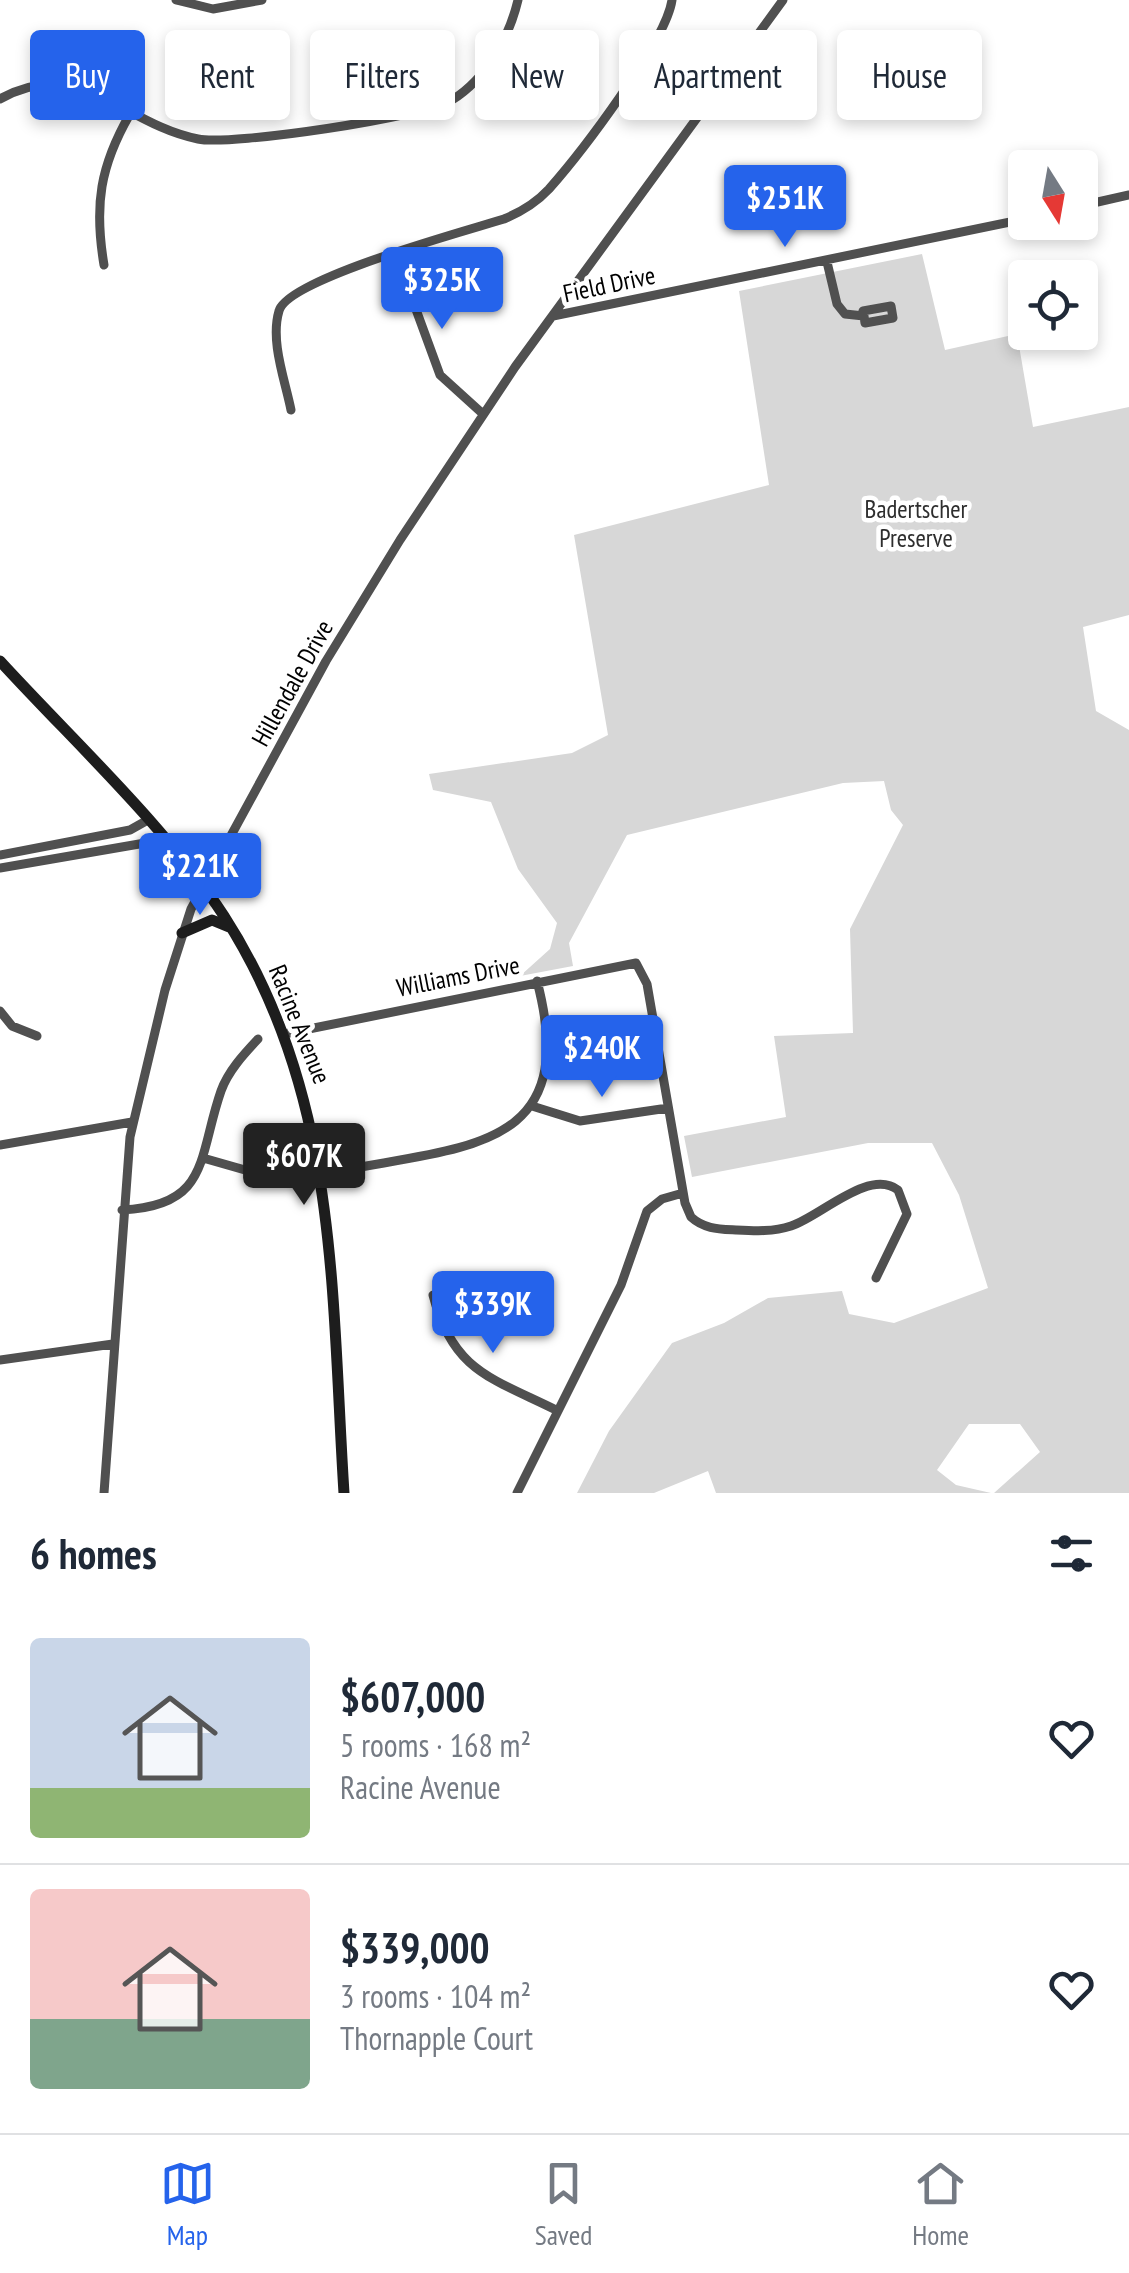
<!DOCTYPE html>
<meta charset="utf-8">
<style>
:root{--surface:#fff;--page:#f6f6f7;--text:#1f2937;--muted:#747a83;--line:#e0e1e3;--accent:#2563eb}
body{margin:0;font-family:"PT Sans Narrow",sans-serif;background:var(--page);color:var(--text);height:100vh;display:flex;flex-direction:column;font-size:38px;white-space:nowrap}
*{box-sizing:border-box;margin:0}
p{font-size:32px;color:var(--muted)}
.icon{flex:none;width:55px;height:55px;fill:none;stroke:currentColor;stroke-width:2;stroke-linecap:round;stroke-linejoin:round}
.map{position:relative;height:1493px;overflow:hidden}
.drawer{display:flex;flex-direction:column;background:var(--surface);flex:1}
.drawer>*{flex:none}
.guide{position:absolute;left:30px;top:30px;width:1070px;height:90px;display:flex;gap:20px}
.needle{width:65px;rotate:169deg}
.fabs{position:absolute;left:1008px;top:150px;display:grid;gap:20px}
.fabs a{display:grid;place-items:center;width:90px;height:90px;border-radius:10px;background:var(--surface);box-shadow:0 5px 15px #0003;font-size:50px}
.price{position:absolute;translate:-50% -85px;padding:0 22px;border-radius:10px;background:var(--accent);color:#fff;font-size:32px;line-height:65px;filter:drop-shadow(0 2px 5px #0008)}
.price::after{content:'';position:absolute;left:50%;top:60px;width:30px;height:22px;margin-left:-15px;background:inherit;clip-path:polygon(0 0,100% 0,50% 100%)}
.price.active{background:#222;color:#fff}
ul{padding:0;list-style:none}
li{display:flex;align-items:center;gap:30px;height:250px;padding:0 30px}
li+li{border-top:2px solid var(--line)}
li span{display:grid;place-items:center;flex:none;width:280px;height:200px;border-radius:10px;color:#555}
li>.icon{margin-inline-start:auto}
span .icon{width:120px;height:120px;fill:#fffc;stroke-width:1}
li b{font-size:42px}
h2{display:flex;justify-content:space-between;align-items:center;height:120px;padding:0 30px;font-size:42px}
.pill{padding:0 35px;border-radius:10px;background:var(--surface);box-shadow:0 5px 15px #0003;font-size:35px;line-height:90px}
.pill.active{background:var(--accent);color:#fff}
.menu{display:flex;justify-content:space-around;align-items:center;height:140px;border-top:2px solid var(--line);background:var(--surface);font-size:28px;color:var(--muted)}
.menu a{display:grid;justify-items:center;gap:5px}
.menu .active{color:var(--accent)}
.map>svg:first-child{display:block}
.green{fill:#d7d7d7}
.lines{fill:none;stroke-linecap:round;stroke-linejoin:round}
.street{stroke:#505050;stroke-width:9}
.secondary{stroke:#1d1d1d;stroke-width:11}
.labels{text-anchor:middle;stroke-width:9;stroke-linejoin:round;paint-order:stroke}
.street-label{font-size:25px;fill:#000;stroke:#fff}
.park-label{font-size:25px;fill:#2e2e2e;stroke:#fff}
</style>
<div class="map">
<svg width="1129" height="1493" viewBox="0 0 1129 1493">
<rect width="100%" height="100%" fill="#fff"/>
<path class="green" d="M922,254l23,96 72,-16 16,93 96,-20v208l-46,12 13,84 33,19v763h-135l46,-41 -20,-28h-51l-32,46 19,15 35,8h-275l-8,-22 -54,22h-77l32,-62 63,-88 52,-20 44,-25 74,-7 7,23 45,9 94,-35 -29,-93 -27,-52h-64l-176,34 -8,-41 102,-19 -12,-81 79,-3 -3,-104 53,-104 -12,-15 -7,-29 -41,2 -216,52 -58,108 4,23 -53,10 30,-27 7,-26 -39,-54 -27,-67 -58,-12 -4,-16 143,-21 36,-18 -34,-200 195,-50 -30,-194z"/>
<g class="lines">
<path class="street" d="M176,0l37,9 49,-9
M0,99c80,-45 122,25 198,40 34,7 226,-22 254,-39 34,-21 57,-62 66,-100
M1080,206l49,-11
M396,255l44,120 43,39
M827,262l10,42 8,10 19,2 -1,-5 28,-5 2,12 -28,5 -1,-7
M104,265c-10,-60 -4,-99 26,-151
M553,316l472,-97
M291,410c-6,-30 -21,-69 -12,-99 8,-32 187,-80 225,-92 17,-7 32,-16 45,-30 31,-35 117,-147 123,-189
M0,855l130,-25 16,-9
M0,868l145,-25 15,-7
M0,1011l12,15 25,10
M284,1034l352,-71 11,21 38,219 6,14c13,12 28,12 45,13 19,1 37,2 55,-4 30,-10 78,-58 107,-36l9,24 -31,64
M532,1106l48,15 88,-13
M0,1145l132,-23
M203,1158l63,18 34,1
M344,1170c126,-24 237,-22 193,-189
M122,1210c88,-4 76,-53 99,-119 7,-20 23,-37 37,-52
M433,1295c20,77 59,83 125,116
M0,1360l113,-16
M104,1493l26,-356 35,-147 26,-81 135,-248 74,-121 115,-173 268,-367
M517,1493l104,-208 26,-74 15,-12 21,-6"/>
<path class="secondary" d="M0,661c75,82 163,162 224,255 115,178 107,374 120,577
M181,857l20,3 26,-16
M182,933l30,-13 17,7"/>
</g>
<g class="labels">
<g class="street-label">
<text transform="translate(609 284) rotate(-12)" y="9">Field Drive</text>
<text transform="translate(292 683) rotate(-61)" y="9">Hillendale Drive</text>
<text transform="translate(458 976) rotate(-11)" y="9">Williams Drive</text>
<text transform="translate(300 1024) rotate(68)" y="9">Racine Avenue</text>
</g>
<g class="park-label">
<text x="916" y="518">Badertscher<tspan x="916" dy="29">Preserve</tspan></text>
</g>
</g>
</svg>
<div class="fabs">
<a><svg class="needle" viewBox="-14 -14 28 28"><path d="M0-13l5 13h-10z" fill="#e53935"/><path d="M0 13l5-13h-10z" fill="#747a83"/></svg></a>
<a><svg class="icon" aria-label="locate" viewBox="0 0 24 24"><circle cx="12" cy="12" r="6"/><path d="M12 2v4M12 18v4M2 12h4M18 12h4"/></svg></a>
</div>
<b class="price" style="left:785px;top:250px">$251K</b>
<b class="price" style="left:442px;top:332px">$325K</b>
<b class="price" style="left:200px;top:918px">$221K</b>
<b class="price" style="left:602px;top:1100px">$240K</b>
<b class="price active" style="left:304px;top:1208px">$607K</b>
<b class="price" style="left:493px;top:1356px">$339K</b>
<div class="guide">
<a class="pill active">Buy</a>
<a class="pill">Rent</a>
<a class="pill">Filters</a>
<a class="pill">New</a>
<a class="pill">Apartment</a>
<a class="pill">House</a>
</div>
</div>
<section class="drawer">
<h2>6 homes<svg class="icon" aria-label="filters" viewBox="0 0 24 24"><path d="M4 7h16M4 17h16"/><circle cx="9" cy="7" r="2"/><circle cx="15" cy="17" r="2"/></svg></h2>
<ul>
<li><span style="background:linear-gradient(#c9d6e8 75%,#8fb573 0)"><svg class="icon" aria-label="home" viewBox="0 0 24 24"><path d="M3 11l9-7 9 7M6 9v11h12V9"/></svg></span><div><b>$607,000</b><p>5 rooms · 168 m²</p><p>Racine Avenue</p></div><svg class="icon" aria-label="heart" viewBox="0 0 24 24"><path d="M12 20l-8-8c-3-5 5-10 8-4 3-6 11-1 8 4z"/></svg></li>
<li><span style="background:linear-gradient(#f6c9c9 65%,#7fa58c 0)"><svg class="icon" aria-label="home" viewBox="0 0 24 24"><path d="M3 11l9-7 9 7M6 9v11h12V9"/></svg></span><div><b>$339,000</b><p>3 rooms · 104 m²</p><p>Thornapple Court</p></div><svg class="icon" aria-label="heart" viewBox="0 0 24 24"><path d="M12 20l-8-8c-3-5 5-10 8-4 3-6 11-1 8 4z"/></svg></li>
</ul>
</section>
<nav class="menu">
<a class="active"><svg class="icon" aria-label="map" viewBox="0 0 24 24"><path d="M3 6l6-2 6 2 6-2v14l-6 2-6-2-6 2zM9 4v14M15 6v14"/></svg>Map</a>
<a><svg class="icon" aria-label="saved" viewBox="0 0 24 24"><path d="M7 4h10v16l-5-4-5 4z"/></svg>Saved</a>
<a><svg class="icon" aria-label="home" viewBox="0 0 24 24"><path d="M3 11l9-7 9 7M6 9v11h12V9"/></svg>Home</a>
</nav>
